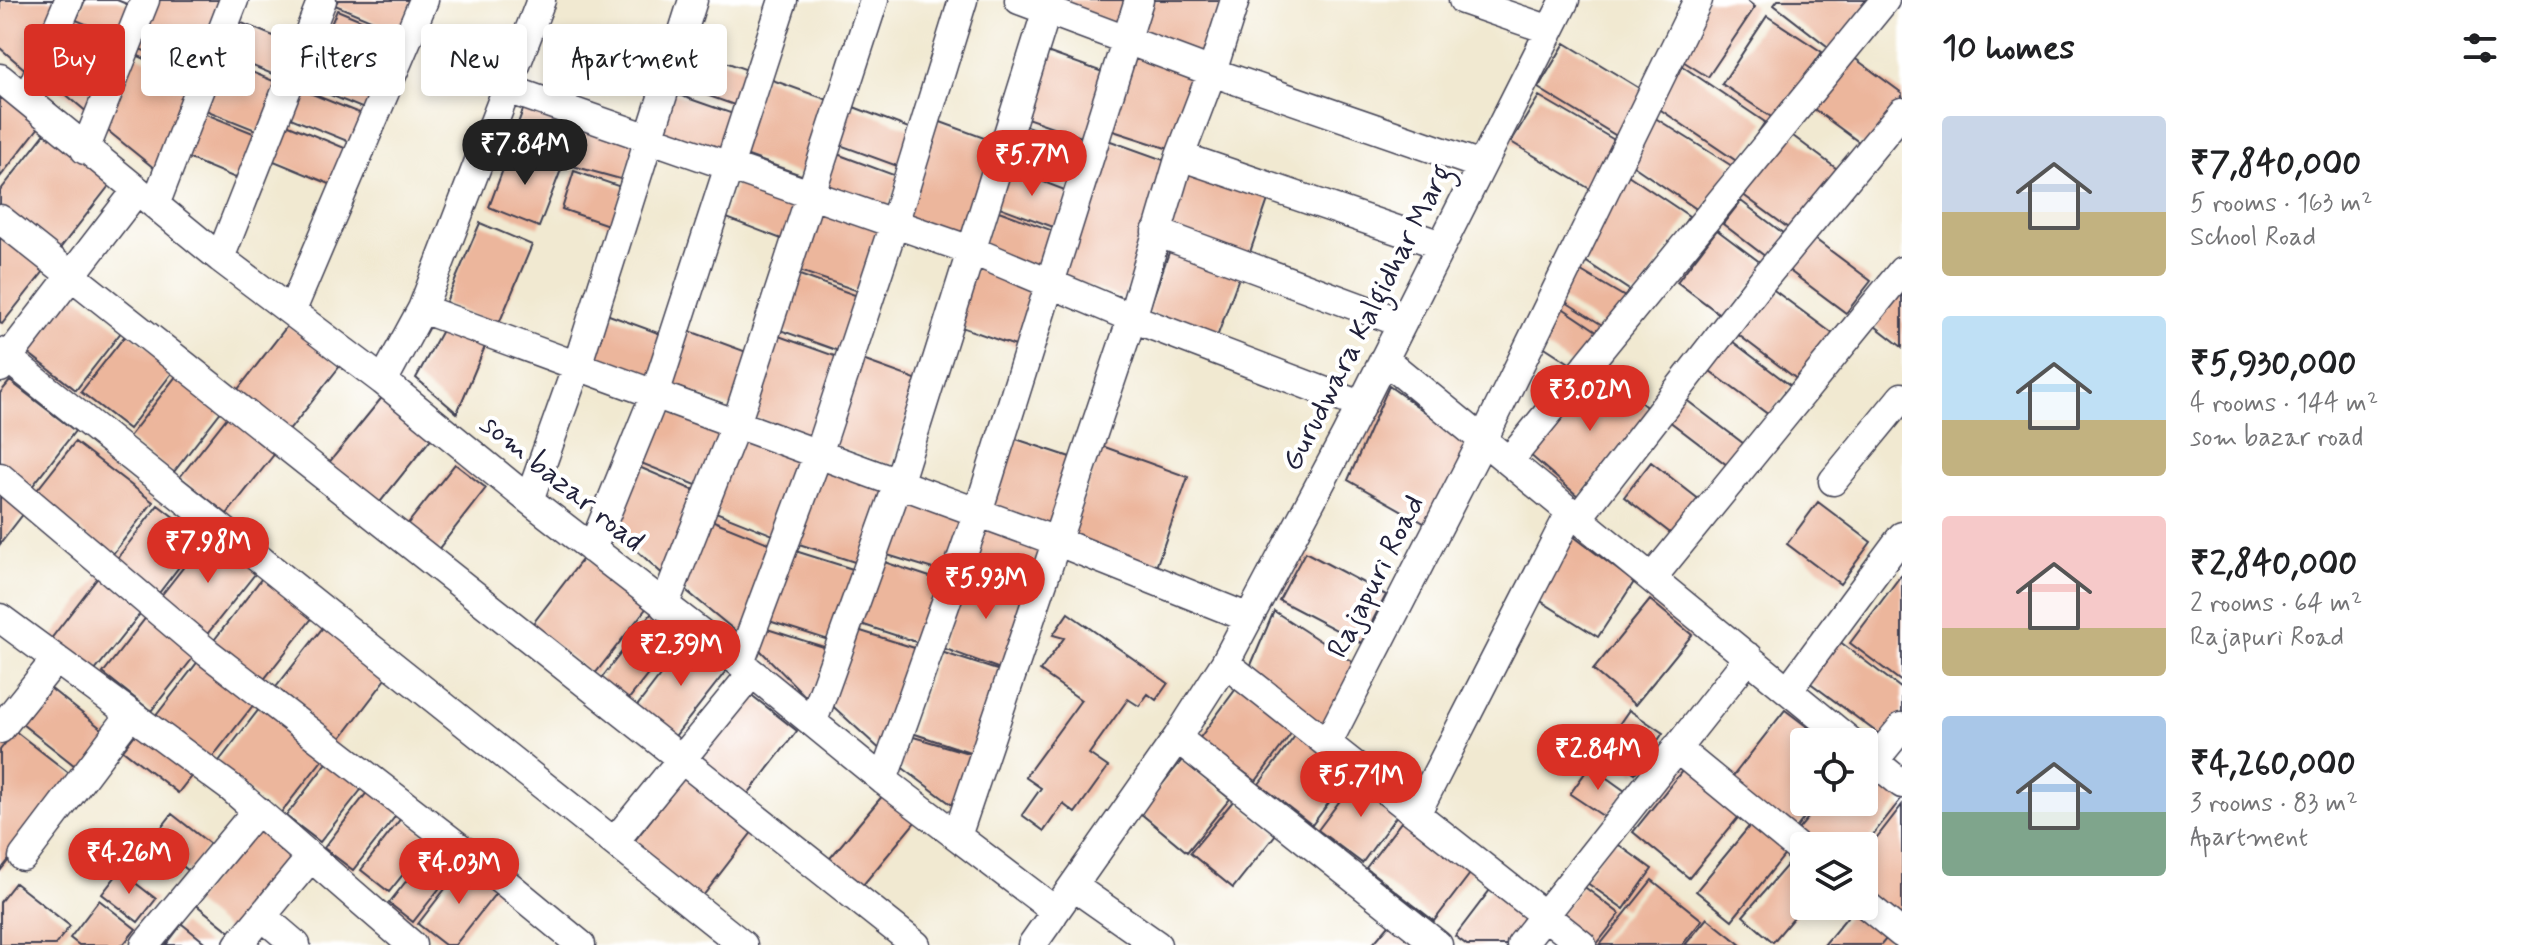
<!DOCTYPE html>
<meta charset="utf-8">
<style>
:root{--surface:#fff;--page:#f2f2f2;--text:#202124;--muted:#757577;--accent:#d93025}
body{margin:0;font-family:Mynerve,sans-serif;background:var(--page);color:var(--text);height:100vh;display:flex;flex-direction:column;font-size:30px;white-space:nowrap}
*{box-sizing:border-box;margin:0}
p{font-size:26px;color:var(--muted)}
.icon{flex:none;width:44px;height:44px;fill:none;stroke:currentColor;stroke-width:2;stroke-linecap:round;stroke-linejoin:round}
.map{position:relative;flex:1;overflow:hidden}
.panel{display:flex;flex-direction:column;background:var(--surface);width:640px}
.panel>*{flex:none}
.banner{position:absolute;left:24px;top:24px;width:760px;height:72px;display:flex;gap:16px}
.tools{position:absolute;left:1790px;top:728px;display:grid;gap:16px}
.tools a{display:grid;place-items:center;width:88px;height:88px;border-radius:8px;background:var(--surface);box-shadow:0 4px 12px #0003;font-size:40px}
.price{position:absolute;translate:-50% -68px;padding:0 18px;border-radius:28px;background:var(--accent);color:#fff;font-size:26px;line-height:52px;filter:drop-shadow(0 2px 4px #0008)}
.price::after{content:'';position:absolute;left:50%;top:48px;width:24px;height:18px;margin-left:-12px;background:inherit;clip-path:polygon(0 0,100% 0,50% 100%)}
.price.selected{background:#222;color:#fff}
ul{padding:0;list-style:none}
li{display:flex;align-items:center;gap:24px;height:200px;padding:0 40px}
li span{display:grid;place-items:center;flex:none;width:224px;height:160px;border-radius:8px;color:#555}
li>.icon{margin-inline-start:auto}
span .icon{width:96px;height:96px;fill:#fffc;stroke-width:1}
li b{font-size:34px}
h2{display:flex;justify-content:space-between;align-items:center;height:96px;padding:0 40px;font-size:34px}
.tag{padding:0 28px;border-radius:8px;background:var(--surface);box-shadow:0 4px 12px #0003;font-size:28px;line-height:72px}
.tag.selected{background:var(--accent);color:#fff}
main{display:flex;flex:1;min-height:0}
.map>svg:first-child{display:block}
.building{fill:#ecb69c}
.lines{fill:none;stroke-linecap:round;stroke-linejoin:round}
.minor-casing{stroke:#414052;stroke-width:31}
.minor{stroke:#fff;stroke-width:28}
.labels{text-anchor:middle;stroke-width:8;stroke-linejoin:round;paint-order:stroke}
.street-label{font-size:30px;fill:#22223b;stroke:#fff}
</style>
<main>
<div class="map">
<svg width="1902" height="945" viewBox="0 0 1902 945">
<rect width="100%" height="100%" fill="#fff"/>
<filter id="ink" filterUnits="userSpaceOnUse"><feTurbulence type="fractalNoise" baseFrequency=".0125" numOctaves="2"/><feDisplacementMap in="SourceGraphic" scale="16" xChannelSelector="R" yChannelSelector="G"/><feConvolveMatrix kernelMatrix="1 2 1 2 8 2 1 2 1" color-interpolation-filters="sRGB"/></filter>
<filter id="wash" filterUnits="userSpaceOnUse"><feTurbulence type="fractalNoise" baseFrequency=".006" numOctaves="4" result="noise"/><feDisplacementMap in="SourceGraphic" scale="32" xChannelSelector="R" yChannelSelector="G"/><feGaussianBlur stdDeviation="1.8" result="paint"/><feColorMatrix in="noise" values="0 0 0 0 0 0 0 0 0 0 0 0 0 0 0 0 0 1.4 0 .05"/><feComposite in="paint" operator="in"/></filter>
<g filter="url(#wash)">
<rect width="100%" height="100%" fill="#f1e9d1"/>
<g id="blocks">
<path class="building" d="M0,0h60l-25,78 -35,-30z
M85,0h32l17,7 -12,32 -46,-19z
M152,0h73l-27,71 -64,-24z
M338,0h75l-14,32 -64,-27z
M1060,0h73l-10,26 -64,-23z
M1146,0h85l-18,58 -78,-24z
M1706,0h40l9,7 -47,70 -30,-19z
M1778,0h92l-39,49 -57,-44z
M337,10l63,26 -31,75 -63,-26z
M1767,16l55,36 -46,68 -54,-36z
M232,19l71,29 -14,33 -70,-29z
M67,26l49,20 -28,67 -44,-37z
M1565,43l87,53 -27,45 -87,-53z
M687,48l66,24 -13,35 -65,-23z
M127,51l69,30 -31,96 -68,-55z
M1044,51l67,24 -24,64 -66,-23z
M1125,53l74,23 -24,75 -74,-24z
M1853,57l49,36v8l-35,47 -53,-39z
M218,58l65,27 -20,48 -65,-26z
M1679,64l86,58 -27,40 -86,-58z
M764,77l67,24 -27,75 -67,-24z
M0,88l43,34 -43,55z
M300,89l64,26 -12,28 -64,-26z
M673,93l69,24 -15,42 -69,-24z
M1539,96l84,49 -28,47 -84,-50z
M526,102l50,19 -15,40 -50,-19z
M851,106l63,24 -14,37 -63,-23z
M196,110l67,27 -18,45 -67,-28z
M1652,116l80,50 -31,46 -72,-49z
M935,120l63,23 -34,97 -64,-23z
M586,121l51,14 -13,45 -51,-14z
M284,123l63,26 -15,36 -63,-26z
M1018,123l68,25 -14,35 -67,-25z
M47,131l65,51 -54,69 -58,-45v-15z
M1789,133l52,39 -46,61 -53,-39z
M1105,139l67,24 -49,135 -67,-24z
M511,148l51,19 -23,60 -50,-20z
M837,154l62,23 -15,39 -62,-22z
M1188,165l82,29 -22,64 -83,-30z
M1007,168l63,24 -14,36 -62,-23z
M574,171l50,17 -13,38 -49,-17z
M740,175l60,23 -16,42 -60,-23z
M1628,175l61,41 -52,79 -61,-40z
M1741,201l47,36 -18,23 -47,-36z
M820,204l70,25 -23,65 -70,-24z
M996,210l63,23 -14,39 -63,-24z
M480,223l52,22 -34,81 -53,-22z
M0,229l48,37 -46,58 -2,-1z
M1717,230l48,36 -40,52 -48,-36z
M1807,233l64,48 -25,32 -63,-47z
M1172,244l70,25 -25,68 -69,-25z
M1571,265l59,35 -23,28 -51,-32z
M976,267l66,24 -21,57 -66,-23z
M797,274l69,25 -19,55 -70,-25z
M1771,288l62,46 -35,46 -62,-47z
M1902,291v56l-27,-21z
M73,293l49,38 -46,59 -49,-38z
M1558,305l43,29 -30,30 -31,-20z
M598,311l71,26 -16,44 -71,-26z
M447,321l40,21 -30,71 -41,-35z
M288,325l52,41 -53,67 -52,-40z
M684,329l68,25 -20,53 -68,-25z
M128,332l47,37 -46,60 -48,-37z
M773,334l73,26 -28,79 -72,-25z
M1724,335l67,51 -22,29 -67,-50z
M857,358l64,23 -31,84 -64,-23z
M1601,369l50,42 -72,86 -50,-43z
M177,375l45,35 -49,63 -45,-35z
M10,381l65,50 -44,57 -31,-24v-71z
M1389,386l81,58 -39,83 -83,-47z
M1676,392l72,55 -17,21 -71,-54z
M384,395l50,40 -57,71 -50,-41z
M658,408l69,26 -21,55 -70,-28z
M233,410l47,37 -53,67 -47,-37z
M739,430l70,28 -31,79 -70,-28z
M1010,437l72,24 -22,67 -73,-23z
M75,442l78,60 -41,53 -78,-61z
M1102,446l86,31 -33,93 -86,-31z
M1651,462l54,42 -27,35 -54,-42z
M455,464l31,24 -53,68 -31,-25z
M632,464l75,32 -38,84 -61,-56z
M821,466l71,23 -25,77 -71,-23z
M0,480l31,24 -31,40z
M902,490l68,22 -21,62 -68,-21z
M1818,502l53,40 -31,42 -53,-40z
M158,505l43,33 -42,55 -43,-33z
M704,517l74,30 -34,91 -67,-55z
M983,523l65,24 -16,44 -66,-24z
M1565,530l69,52 -36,55 -62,-39z
M211,532l48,37 -55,69 -47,-37z
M789,549l73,23 -24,71 -72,-23z
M1305,552l81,43 -25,48 -82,-43z
M585,556l63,50 -54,69 -63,-49z
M878,560l64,21 -20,63 -64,-21z
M103,571l44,34 -57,72 -43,-33z
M968,572l63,23 -28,75 -63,-23z
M1902,574v108l-52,-39z
M262,578l51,39 -55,70 -50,-39z
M1650,600l42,35 -57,70 -42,-35z
M655,609l28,21 -59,75 -27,-21z
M151,611l49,38 -49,62 -48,-38z
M1274,611l83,54 -32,68 -80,-54z
M1068,613l100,70 -12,17 -8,-6 -9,12 -11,-7 -39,55 19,13 -33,46 -12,-9 -19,27 -22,-16 19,-27 -16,-11 56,-77 -41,-29 24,-33 -11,-3z
M325,625l64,50 -55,72 -65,-51z
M848,627l76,24 -39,103 -60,-55z
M764,628l66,21 -19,53 -54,-55z
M690,637l39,30 -57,73 -38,-30z
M1835,638l67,51v23l-19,25 -78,-58z
M938,651l62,20 -27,82 -61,-20z
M203,655l55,44 -48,61 -55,-43z
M1241,682l57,42 -42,57 -57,-42z
M50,688l62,49 -28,36 -62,-49z
M745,690l52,41 -53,68 -52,-41z
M263,704l64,50 -48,61 -63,-50z
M1629,710l34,23 -28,40 -33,-24z
M1785,710l42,32h-23v60h12l-25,33 -65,-50z
M141,727l55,43 -18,23 -55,-43z
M1301,728l53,41 -42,56 -53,-41z
M15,731l59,46 -74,94v-121z
M910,736l65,19 -16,55 -59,-44z
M330,759l34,27 -44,56 -34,-26z
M1182,760l48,39 -43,53 -48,-40z
M1690,761l56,47 -57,70 -56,-46z
M1590,766l35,25 -19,27 -36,-24z
M1864,769l37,30 -37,47h-59l-12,-10 28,-34h43z
M687,774l69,53 -57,74 -70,-53z
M1360,774l43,33 -41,56 -44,-33z
M372,786l29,23 -48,61 -29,-22z
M884,794l32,27 -58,70 -33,-27z
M1234,800l42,34 -43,54 -43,-35z
M1902,805v109l-3,5 -35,-27v-38z
M1408,813l68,53 -42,55 -68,-53z
M172,814l38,30 -21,27 -38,-30z
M402,817l29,22 -42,53 -28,-22z
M1752,823l35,29 -55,68 -36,-29z
M253,827l45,34 -60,77 -44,-35z
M440,838l24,19 -51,65 -24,-19z
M1612,840l40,29 -28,40 -41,-29z
M466,862l33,27 -44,56h-10l-27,-21z
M1788,864l16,13v28l-31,37 -30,-26z
M120,871l36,28 -18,23 -36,-28z
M1652,880l50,40 -20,25h-82z
M1496,882l40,31 -24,32h-45l-12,-9z
M15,883l55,43 -15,19h-55v-43z
M1582,885l38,29 -24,31h-9l-32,-24z
M99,900l37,29 -13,16h-44l-9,-7z
M1856,906l36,26 -11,13h-57z
M1707,918l34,27h-56z
M1394,919l32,26h-54z
M182,924l26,21h-42z"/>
</g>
</g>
<g filter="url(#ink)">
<use href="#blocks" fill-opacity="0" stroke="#414052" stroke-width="2"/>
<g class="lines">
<defs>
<path id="minor" d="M1019,0l193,72 269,93
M1463,0l87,30
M0,78l220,180 163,123 146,119 211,163 143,117 167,127 3,8 -21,30
M505,88l468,163 159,67 228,87
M27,100l42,-100
M85,150l60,-150
M1180,156l261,89
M155,205l79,-205
M0,219l916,726
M1156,232l246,91
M220,258l102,-258
M422,309l634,232 193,77
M292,310l132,-310
M0,352l743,593
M1384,359l467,383
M0,368l137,-178
M383,381l39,-72 119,-309
M1509,461l376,-461
M0,477l208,176 299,231 74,61
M1833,481l69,-84
M529,500l48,-134 116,-366
M1578,518l188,-242 136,-164
M592,549l63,-155 128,-394
M1652,578l250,-307
M664,606l72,-182 138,-424
M0,618l231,170 181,157
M740,663l78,-209 76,-230 69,-224
M1225,663l357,282
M1788,690l114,-154
M813,721l85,-237 152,-484
M0,729l56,-70
M1177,738l261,207
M1327,744l156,-304 215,-440
M1676,748l128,105
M1864,753l38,31
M1874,761l28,-34
M883,780l95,-268 161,-512
M1416,814l155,-303
M957,836l175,-518 48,-162 32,-84 23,-72
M614,842l138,-169
M23,857l108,-143
M1073,886l84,59
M1864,903l38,31
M1054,913l123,-175 48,-75 121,-228 219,-435
M262,916l34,29
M145,945l112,-135
M238,945l73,-88
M1521,945l228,-288"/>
</defs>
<use href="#minor" class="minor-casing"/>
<use href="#minor" class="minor"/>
</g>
</g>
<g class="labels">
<g class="street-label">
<text transform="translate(1366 317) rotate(-63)" y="10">Gurudwara Kalgidhar Marg</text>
<text transform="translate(563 482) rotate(39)" y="10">som bazar road</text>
<text transform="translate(1375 576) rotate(-63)" y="10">Rajapuri Road</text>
</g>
</g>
</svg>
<div class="tools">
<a><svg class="icon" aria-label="locate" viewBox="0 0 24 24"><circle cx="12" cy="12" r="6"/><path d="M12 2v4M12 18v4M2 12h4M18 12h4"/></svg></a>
<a><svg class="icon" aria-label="layers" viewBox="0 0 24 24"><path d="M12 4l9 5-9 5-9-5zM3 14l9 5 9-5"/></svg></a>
</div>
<b class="price selected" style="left:525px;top:187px">₹7.84M</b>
<b class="price" style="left:1032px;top:198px">₹5.7M</b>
<b class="price" style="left:1590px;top:433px">₹3.02M</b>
<b class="price" style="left:208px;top:585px">₹7.98M</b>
<b class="price" style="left:986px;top:621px">₹5.93M</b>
<b class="price" style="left:681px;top:688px">₹2.39M</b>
<b class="price" style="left:1598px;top:792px">₹2.84M</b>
<b class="price" style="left:1361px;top:819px">₹5.71M</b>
<b class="price" style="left:129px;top:896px">₹4.26M</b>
<b class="price" style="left:459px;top:906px">₹4.03M</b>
<div class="banner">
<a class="tag selected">Buy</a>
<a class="tag">Rent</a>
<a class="tag">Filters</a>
<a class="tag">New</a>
<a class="tag">Apartment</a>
</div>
</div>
<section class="panel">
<h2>10 homes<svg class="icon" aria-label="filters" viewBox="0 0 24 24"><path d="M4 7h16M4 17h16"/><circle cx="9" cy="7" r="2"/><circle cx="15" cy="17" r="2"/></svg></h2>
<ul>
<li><span style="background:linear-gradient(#c9d6e8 60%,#c2b280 0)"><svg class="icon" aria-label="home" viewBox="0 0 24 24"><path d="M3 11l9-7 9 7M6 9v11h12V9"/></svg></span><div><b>₹7,840,000</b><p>5 rooms · 163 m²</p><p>School Road</p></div></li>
<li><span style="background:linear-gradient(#bfe0f5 65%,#c2b280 0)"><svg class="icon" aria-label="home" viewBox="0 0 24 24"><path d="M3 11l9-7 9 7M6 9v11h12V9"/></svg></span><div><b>₹5,930,000</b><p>4 rooms · 144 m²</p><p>som bazar road</p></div></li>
<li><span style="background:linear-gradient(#f6c9c9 70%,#c2b280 0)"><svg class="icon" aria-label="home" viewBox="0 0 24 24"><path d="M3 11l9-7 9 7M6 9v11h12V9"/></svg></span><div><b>₹2,840,000</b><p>2 rooms · 64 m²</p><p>Rajapuri Road</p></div></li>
<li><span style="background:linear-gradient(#a9c7e8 60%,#7fa58c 0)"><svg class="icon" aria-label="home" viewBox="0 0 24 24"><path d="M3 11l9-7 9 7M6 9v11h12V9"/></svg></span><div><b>₹4,260,000</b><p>3 rooms · 83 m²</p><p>Apartment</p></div></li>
</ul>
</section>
</main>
